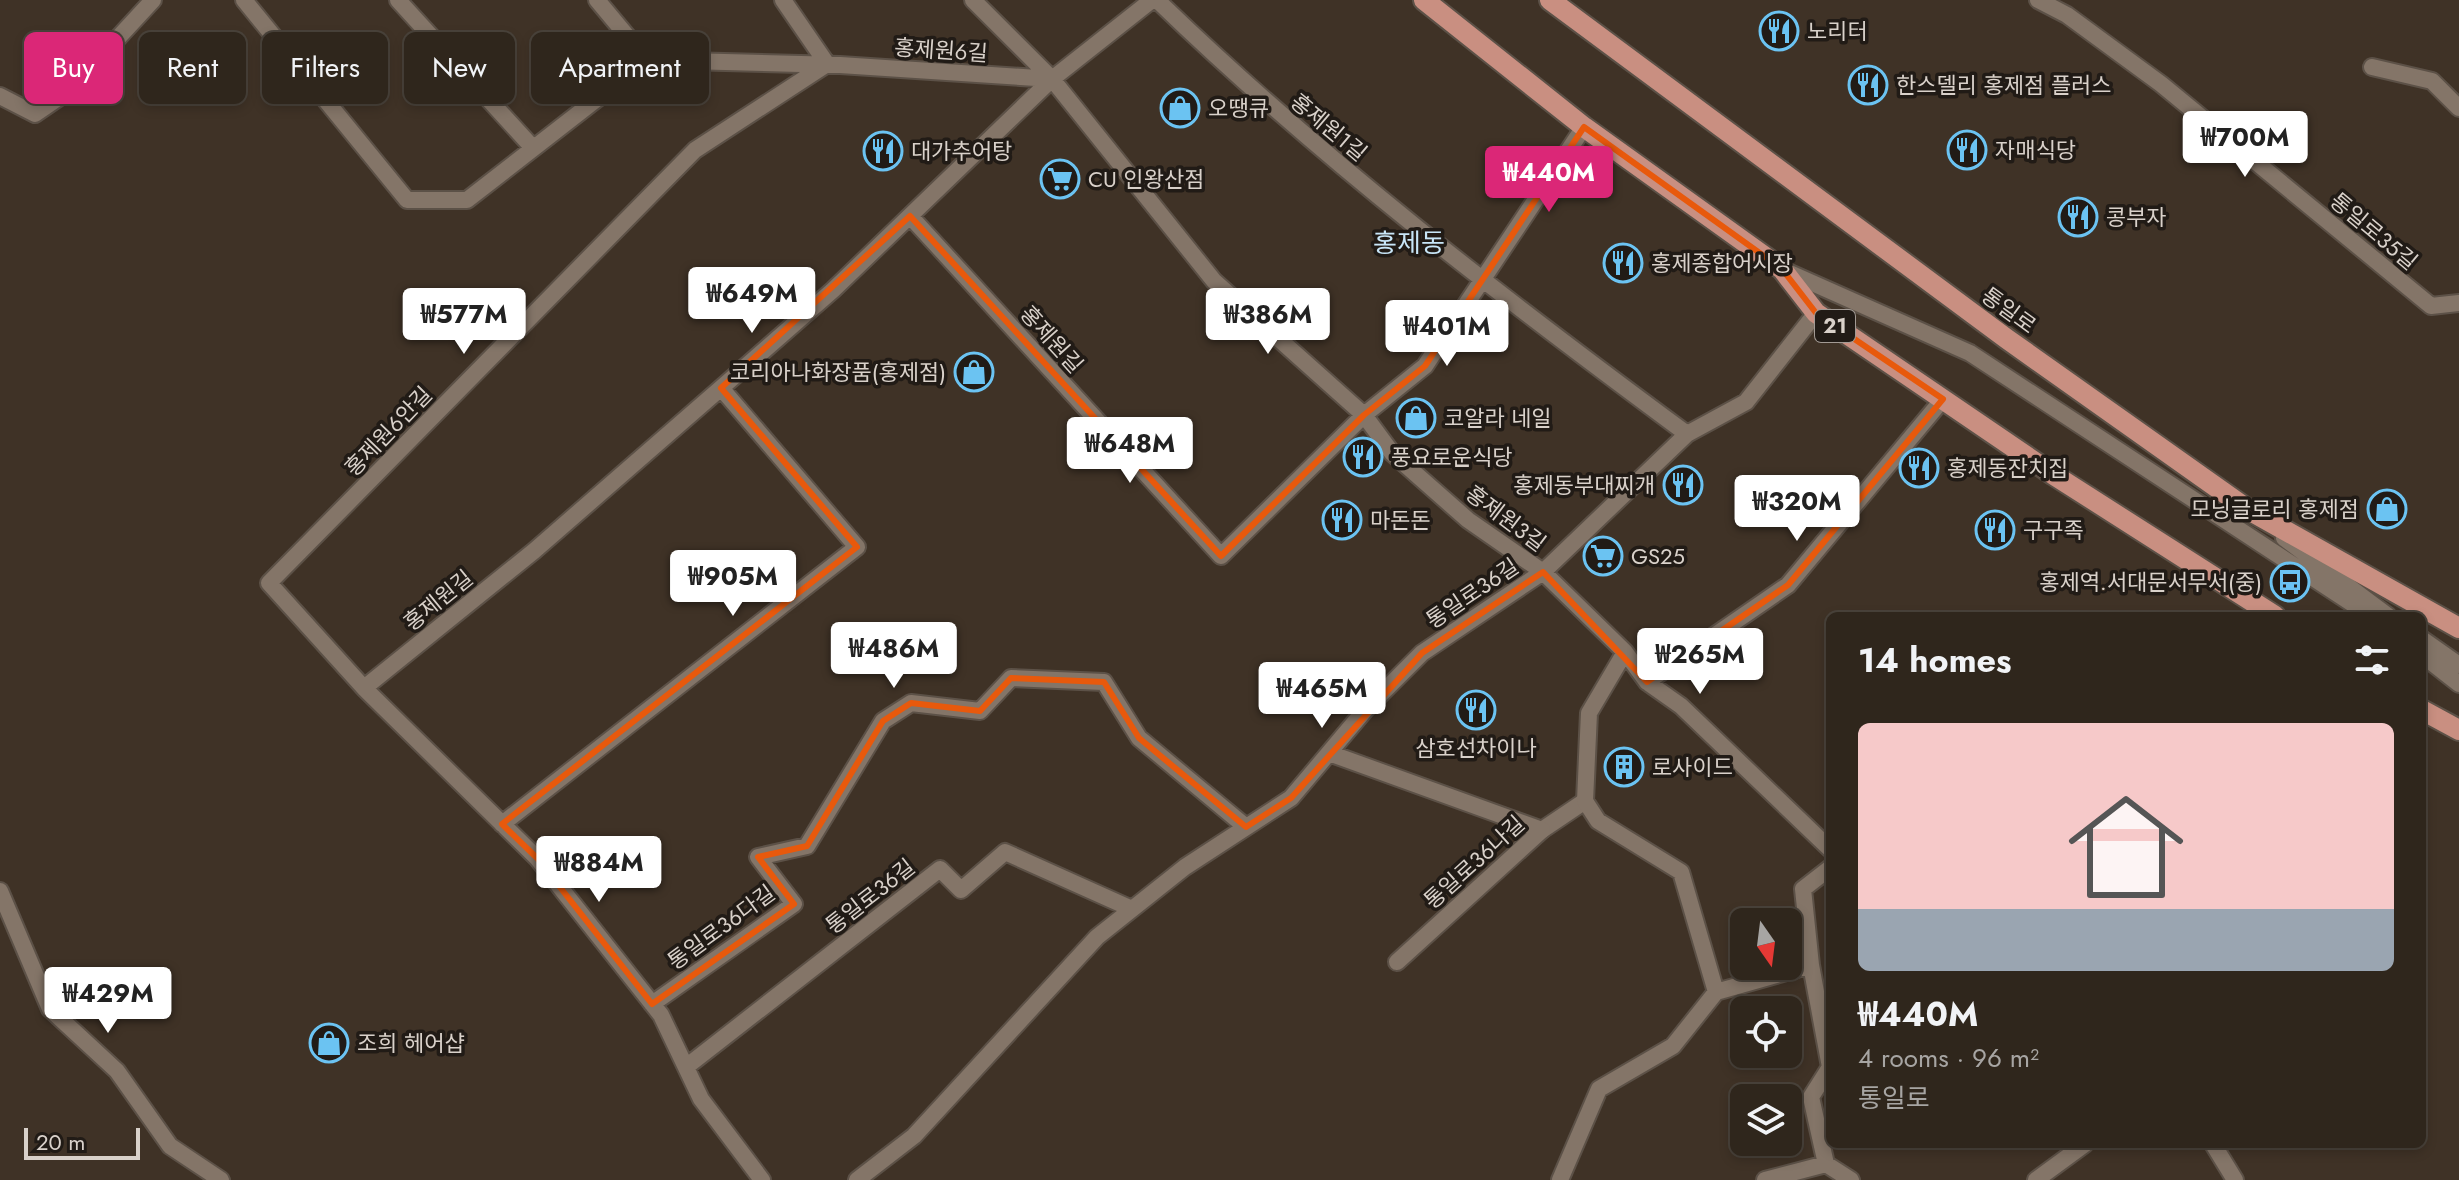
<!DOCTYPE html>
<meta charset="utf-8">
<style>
:root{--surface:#2f261c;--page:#3b3229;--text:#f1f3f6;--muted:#a7a5a3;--line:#4a433b;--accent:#db2777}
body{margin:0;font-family:Jost,"Noto Sans KR",sans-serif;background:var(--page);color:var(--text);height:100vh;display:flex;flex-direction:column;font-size:30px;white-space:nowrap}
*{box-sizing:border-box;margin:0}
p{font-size:26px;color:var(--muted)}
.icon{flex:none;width:44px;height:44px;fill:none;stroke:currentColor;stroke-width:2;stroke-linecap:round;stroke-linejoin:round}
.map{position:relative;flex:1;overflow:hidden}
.details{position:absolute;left:1826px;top:612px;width:600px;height:536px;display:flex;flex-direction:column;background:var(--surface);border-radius:12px;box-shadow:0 4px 12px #0003,0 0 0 2px var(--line)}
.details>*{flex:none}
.banner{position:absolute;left:24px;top:32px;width:760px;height:72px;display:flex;gap:16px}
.needle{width:52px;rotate:166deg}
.buttons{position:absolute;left:1730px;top:908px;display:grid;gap:16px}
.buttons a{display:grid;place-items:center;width:72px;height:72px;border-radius:12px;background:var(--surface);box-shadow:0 4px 12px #0003,0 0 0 2px var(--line);font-size:40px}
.scale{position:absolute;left:24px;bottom:20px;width:116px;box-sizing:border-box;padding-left:8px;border:4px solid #d9d1ca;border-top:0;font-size:22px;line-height:28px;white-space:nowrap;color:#d9d1ca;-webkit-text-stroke:6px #211b16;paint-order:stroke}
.price{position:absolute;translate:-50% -68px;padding:0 18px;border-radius:8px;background:#fff;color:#222;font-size:26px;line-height:52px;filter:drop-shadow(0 2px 4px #0008)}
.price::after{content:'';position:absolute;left:50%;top:48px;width:24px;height:18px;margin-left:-12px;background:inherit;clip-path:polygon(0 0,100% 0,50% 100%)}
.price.current{background:var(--accent);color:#fff}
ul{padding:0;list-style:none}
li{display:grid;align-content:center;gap:16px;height:424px;padding:0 32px}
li+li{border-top:2px solid var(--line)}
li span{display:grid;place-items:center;height:248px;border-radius:12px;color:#555}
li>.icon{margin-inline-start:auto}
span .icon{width:144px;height:144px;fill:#fffc;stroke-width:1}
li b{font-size:34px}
h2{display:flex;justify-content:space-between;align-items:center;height:96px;padding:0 32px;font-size:34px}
.pill{padding:0 28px;border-radius:12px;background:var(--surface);box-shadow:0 4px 12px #0003,0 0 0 2px var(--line);font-size:28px;line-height:72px}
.pill.current{background:var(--accent);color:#fff}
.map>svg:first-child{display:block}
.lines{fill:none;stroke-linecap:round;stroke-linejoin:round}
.lane-casing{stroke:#5c5147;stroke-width:20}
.street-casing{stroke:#5c5147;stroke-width:20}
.primary-casing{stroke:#5c5147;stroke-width:24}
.lane{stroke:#847568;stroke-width:16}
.street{stroke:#847568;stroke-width:16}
.primary{stroke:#c98f81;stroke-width:20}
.marked{fill:none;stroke:#e8590c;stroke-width:6;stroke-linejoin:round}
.labels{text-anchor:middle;stroke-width:7;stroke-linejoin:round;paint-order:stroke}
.shield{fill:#211b16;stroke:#a29a94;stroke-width:2}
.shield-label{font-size:20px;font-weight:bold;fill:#d9d1ca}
.poi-label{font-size:22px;fill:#d9d1ca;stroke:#211b16;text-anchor:start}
.street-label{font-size:22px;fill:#d9d1ca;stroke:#211b16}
.quarter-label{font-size:26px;fill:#c8e6f8;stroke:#211b16}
</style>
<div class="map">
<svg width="2459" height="1180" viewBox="0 0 2459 1180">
<rect width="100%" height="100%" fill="#3f3226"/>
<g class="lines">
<defs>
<path id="lane" d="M1783,270l187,83 401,263
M2284,538l104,78
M2422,639l37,26
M2422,655l37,29
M1542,830l43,-29"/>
<path id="street" d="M244,0l163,200h60l180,-140 193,5 212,14
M398,0l135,148
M597,0l50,60
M973,0l79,79 162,202 150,134 28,38 76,67 75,52 82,80 22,30 34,24 149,143
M1157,0c164,159 346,298 530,434
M2038,0l29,15 94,69 270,222 28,-3
M2372,67l60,14 27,27
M0,96l35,18 35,-24 83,-90
M910,216l311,340 143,-141 61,-49 159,-239
M1647,682l141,-97 155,-186
M364,688l170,-137 187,-163 112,-98 219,-211 100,-79
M1329,753l213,77 -145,132
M502,824l355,-277 -136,-159
M0,891l50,118 67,62 53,75 51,34
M1716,992l95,-27
M652,1004l142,-100 -36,-47 49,-11 76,-125 28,-18 69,8 31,-33 93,4 35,56 107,89
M686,1067l254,-198 21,21 44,-38 127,57
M2213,1144l22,36
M1826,1164l-15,-67 19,-30 -19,-102 -8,-76 27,-21
M762,1180l-61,-81 -40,-84 -124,-157 -173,-170 -95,-105 426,-433 132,-86 -44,-64
M857,1180l57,-44 183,-199 88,-70 106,-69 74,-88 57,-57 121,-81 144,-138 59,-32 70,-89
M1560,1180l39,-91 74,-43 43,-54 -35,-120 -83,-51 -13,-20 4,-88 36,-61
M1765,1180l61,-16 25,16
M2036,1180l49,-36"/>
<path id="primary" d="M1424,0l160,127 198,142 34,44 238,162 221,141
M1550,0l457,339 240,170 212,119
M2422,710l37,20"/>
</defs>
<use href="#lane" class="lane-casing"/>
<use href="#street" class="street-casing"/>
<use href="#primary" class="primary-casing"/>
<use href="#lane" class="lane"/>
<use href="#street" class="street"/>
<use href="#primary" class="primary"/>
</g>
<path class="marked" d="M1584,127l198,142 34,44 127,86 -155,186 -141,97 -104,-110 -121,81 -131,145 -45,29 -107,-89 -35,-56 -93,-4 -31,33 -69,-8 -28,18 -76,125 -49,11 36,47 -142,100 -115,-146 -35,-34 355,-277 -136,-159 189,-172 311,340 143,-141 61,-49z"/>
<defs>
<symbol id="restaurant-ring" viewBox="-11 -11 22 22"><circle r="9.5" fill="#211b16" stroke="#6bc3f2" stroke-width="1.5"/><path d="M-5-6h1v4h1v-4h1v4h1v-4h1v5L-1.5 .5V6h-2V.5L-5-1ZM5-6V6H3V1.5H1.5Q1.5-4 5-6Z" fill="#6bc3f2"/></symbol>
<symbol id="shop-ring" viewBox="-11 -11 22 22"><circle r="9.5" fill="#211b16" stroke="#6bc3f2" stroke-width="1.5"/><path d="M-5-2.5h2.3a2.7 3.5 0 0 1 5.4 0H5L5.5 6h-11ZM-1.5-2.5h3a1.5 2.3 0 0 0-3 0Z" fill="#6bc3f2"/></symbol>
<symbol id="supermarket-ring" viewBox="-11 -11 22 22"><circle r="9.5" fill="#211b16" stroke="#6bc3f2" stroke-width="1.5"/><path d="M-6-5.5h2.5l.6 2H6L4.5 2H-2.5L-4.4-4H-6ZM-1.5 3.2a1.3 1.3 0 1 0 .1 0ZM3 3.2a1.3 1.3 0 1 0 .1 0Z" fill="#6bc3f2"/></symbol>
<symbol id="bus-ring" viewBox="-11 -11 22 22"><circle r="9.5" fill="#211b16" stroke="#6bc3f2" stroke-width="1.5"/><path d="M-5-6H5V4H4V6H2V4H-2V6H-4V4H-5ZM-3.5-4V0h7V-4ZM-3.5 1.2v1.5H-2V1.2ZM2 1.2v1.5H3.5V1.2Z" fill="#6bc3f2"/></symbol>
<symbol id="building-ring" viewBox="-11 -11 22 22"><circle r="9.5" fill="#211b16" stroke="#6bc3f2" stroke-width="1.5"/><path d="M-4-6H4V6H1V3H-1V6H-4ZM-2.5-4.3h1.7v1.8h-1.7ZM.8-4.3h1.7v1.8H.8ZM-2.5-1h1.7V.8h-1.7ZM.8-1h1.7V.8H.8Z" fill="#6bc3f2"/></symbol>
</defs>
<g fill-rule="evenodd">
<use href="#restaurant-ring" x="1757" y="9" width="44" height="44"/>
<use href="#restaurant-ring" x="1846" y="63" width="44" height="44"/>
<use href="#shop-ring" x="1158" y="86" width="44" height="44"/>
<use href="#restaurant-ring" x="1945" y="128" width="44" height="44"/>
<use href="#restaurant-ring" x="861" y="129" width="44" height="44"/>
<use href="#supermarket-ring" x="1038" y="157" width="44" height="44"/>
<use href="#restaurant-ring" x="2056" y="195" width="44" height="44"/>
<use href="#restaurant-ring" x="1601" y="241" width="44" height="44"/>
<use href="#shop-ring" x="952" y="350" width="44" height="44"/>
<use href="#shop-ring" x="1394" y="396" width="44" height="44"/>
<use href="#restaurant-ring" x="1341" y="435" width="44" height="44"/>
<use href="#restaurant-ring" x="1897" y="446" width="44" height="44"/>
<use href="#restaurant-ring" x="1661" y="463" width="44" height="44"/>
<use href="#shop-ring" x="2365" y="487" width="44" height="44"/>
<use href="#restaurant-ring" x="1320" y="498" width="44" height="44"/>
<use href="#restaurant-ring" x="1973" y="508" width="44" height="44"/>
<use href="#supermarket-ring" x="1581" y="534" width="44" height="44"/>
<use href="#bus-ring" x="2268" y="560" width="44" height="44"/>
<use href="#restaurant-ring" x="1454" y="688" width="44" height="44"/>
<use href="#building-ring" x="1602" y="745" width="44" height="44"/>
<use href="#shop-ring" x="307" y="1021" width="44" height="44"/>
</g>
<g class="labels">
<rect class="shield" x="1815" y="310" width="40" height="32" rx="6"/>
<g class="shield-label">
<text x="1835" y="333">21</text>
</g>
<g class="poi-label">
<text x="1807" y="39">노리터</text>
<text x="1896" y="93">한스델리 홍제점 플러스</text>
<text x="1208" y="116">오땡큐</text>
<text x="1995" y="158">자매식당</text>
<text x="911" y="159">대가추어탕</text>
<text x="1088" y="187">CU 인왕산점</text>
<text x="2106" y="225">콩부자</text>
<text x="1651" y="271">홍제종합어시장</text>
<text x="946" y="380" text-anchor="end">코리아나화장품(홍제점)</text>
<text x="1444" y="426">코알라 네일</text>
<text x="1391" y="465">풍요로운식당</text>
<text x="1947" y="476">홍제동잔치집</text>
<text x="1655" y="493" text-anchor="end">홍제동부대찌개</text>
<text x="2359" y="517" text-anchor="end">모닝글로리 홍제점</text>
<text x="1370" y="528">마돈돈</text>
<text x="2023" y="538">구구족</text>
<text x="1631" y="564">GS25</text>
<text x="2262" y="590" text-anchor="end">홍제역.서대문서무서(중)</text>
<text x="1476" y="756" text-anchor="middle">삼호선차이나</text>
<text x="1652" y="775">로사이드</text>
<text x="357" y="1051">조희 헤어샵</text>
</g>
<g class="street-label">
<text transform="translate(941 50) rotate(4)" y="8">홍제원6길</text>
<text transform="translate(1329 127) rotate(40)" y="8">홍제원1길</text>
<text transform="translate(2374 231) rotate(40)" y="8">통일로35길</text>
<text transform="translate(2009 310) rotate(36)" y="8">통일로</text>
<text transform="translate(1052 339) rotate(48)" y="8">홍제원길</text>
<text transform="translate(388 431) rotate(-46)" y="8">홍제원6안길</text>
<text transform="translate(1506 518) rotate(37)" y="8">홍제원3길</text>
<text transform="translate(1472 593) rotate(-34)" y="8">통일로36길</text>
<text transform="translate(438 600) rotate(-39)" y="8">홍제원길</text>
<text transform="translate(1474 862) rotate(-42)" y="8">통일로36나길</text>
<text transform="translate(870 896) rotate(-38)" y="8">통일로36길</text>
<text transform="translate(721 927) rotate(-36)" y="8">통일로36다길</text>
</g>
<g class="quarter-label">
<text x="1409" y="252">홍제동</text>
</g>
</g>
</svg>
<div class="buttons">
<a><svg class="needle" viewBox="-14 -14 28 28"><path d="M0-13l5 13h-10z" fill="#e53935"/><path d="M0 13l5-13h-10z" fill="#a7a5a3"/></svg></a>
<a><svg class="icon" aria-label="locate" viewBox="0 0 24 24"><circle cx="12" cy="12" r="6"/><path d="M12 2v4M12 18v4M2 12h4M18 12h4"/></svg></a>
<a><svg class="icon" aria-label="layers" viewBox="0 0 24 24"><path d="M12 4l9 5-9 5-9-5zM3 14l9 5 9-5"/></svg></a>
</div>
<div class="scale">20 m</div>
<b class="price" style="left:2245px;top:179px">₩700M</b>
<b class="price current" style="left:1549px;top:214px">₩440M</b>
<b class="price" style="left:752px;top:335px">₩649M</b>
<b class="price" style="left:464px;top:356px">₩577M</b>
<b class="price" style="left:1268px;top:356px">₩386M</b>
<b class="price" style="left:1447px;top:368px">₩401M</b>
<b class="price" style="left:1130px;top:485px">₩648M</b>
<b class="price" style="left:1797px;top:543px">₩320M</b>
<b class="price" style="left:733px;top:618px">₩905M</b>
<b class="price" style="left:894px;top:690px">₩486M</b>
<b class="price" style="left:1700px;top:696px">₩265M</b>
<b class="price" style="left:1322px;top:730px">₩465M</b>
<b class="price" style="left:599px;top:904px">₩884M</b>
<b class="price" style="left:108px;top:1035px">₩429M</b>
<div class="banner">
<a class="pill current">Buy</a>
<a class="pill">Rent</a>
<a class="pill">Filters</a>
<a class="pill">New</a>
<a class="pill">Apartment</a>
</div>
<section class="details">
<h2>14 homes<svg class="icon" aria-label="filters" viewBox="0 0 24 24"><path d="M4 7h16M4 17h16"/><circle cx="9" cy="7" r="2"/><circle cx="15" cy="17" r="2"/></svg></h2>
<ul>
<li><span style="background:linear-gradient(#f6c9c9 75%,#9aa5b1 0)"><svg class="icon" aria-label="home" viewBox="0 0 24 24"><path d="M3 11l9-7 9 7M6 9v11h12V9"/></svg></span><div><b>₩440M</b><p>4 rooms · 96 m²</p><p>통일로</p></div></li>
</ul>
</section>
</div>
